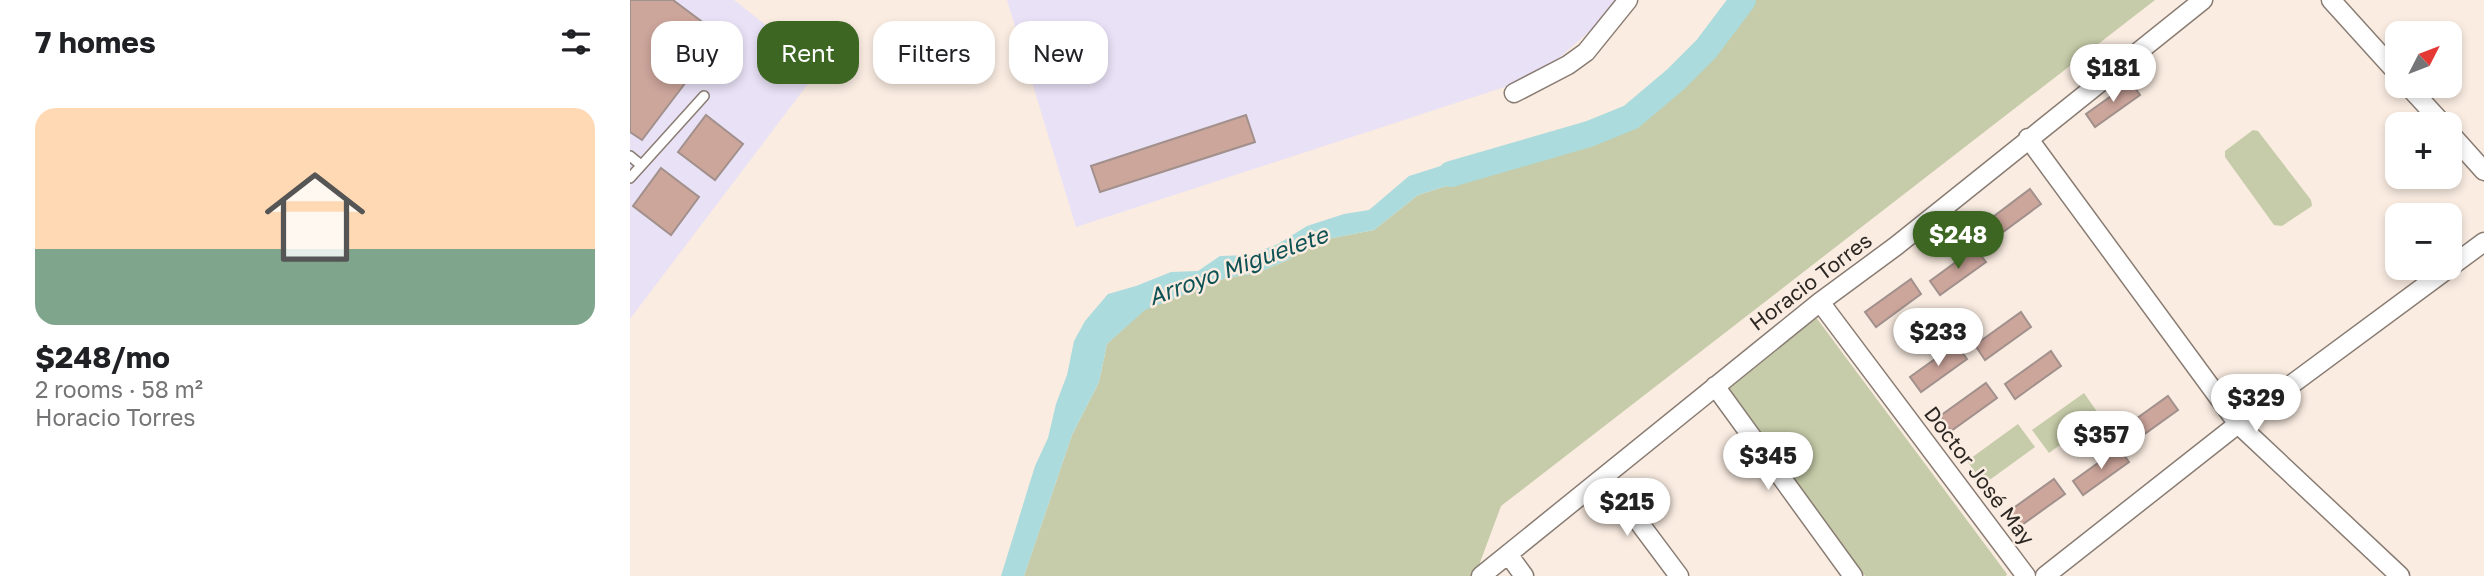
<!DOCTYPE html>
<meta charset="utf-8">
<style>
:root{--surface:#fff;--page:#f6f6f6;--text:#202124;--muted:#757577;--accent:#3d6622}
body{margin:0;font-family:"Golos Text",sans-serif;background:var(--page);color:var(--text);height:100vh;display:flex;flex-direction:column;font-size:26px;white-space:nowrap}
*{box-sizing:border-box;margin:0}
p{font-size:23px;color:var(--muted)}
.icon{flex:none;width:38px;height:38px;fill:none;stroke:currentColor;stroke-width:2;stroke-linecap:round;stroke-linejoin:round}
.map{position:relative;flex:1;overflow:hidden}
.sheet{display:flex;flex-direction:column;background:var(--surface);width:630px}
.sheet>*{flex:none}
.hud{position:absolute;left:21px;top:21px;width:665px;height:63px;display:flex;gap:14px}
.needle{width:46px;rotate:48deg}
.fabs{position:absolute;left:1755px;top:21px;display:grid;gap:14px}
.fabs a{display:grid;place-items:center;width:77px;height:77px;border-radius:14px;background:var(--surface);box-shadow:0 4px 10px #0003;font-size:35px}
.price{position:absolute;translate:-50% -60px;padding:0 16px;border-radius:24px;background:#fff;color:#222;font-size:23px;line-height:46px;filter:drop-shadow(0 2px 4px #0008)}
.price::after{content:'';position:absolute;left:50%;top:42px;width:21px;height:16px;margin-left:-10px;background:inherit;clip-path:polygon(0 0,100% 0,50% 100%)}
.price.current{background:var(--accent);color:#fff}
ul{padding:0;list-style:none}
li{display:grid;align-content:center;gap:14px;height:371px;padding:0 35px}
li span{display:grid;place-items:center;height:217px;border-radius:21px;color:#555}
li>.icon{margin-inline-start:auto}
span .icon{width:126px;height:126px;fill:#fffc;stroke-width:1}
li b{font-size:30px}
h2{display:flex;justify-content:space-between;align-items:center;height:84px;padding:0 35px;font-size:30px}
.pill{padding:0 24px;border-radius:21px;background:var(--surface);box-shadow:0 4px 10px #0003;font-size:24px;line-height:63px}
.pill.current{background:var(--accent);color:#fff}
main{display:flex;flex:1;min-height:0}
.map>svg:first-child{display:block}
.industrial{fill:#e9e1f6}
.green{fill:#c6cca9}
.water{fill:#abdbdc}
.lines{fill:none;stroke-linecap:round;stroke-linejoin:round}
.river{stroke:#abdbdc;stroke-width:26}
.building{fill:#cca59b;stroke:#a1908c;stroke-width:2}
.lane-casing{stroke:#897c73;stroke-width:12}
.street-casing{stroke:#897c73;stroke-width:21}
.lane{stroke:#fff;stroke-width:9}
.street{stroke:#fff;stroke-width:18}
.labels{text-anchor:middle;stroke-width:5;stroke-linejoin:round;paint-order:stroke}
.street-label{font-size:21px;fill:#2c2723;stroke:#faece1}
.water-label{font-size:23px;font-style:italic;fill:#0e5255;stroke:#faece1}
</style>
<main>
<section class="sheet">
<h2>7 homes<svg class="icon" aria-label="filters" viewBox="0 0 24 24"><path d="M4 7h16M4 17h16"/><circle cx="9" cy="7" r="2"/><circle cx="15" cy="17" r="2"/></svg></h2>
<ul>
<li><span style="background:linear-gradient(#ffd9b3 65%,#7fa58c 0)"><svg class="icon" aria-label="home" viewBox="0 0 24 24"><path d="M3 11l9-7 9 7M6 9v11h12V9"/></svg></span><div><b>$248/mo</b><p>2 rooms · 58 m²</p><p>Horacio Torres</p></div></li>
</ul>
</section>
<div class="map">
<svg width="1854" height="576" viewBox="0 0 1854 576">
<rect width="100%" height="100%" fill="#faece1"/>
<path class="industrial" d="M0,0h104l86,68 -190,251z
M377,0h608l-25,31 -31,27 -36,23 -447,146z"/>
<path class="green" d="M1113,0h412l-654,506 -26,70h-451l48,-141 27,-53 8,-38 38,-35 81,-31 31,-5 31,-13 24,-18 62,-12 44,-35 48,-15 19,-14 40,-16 64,-16 42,-17 45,-38 30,-30z
M1623,130l5,1 53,69 1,6 -30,20 -8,-1 -49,-68v-6z
M1185,316l192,258 -1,2h-141l-141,-187z
M1454,393l16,23 -51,37 -17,-23z
M1388,424l17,23 -51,37 -17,-23z"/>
<path class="water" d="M817,164l38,2 -19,14 -48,15 -44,35 -62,12 -24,18 -31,13 -31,5 -81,32 -38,34 -8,38 -27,53 -48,141h-23l34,-110 13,-28 8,-34 11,-29 7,-34 11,-20 23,-27 28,-8 35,-14 27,-1 22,-15 30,-1 28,-11 29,-18 37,-12 25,-4 40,-34z"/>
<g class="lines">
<path class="river" d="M821,174l138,-40 42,-17 45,-38 30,-30 37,-49"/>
</g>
<path class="building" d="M0,0h43l48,36 -79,104 -12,-8z
M1501,82l9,13 -45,32 -9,-13z
M76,115l37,29 -28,36 -37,-28z
M616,115l9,27 -155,50 -9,-26z
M31,168l38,29 -28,38 -38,-29z
M1400,189l11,15 -53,39 -11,-14z
M1345,248l11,14 -46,33 -10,-14z
M1281,279l10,15 -45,33 -11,-15z
M1391,312l10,15 -46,33 -10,-15z
M1326,344l11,15 -46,33 -11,-15z
M1421,351l10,15 -46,33 -10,-15z
M1356,383l11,15 -46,33 -11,-15z
M1538,396l10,14 -46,33 -10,-14z
M1489,448l10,14 -46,33 -10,-14z
M1424,479l11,15 -46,33 -11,-15z"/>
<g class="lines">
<defs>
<path id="lane" d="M0,156l11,9
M0,178l74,-82"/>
<path id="street" d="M1701,0l67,74
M1778,86l35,38
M884,93l54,-28 18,-13 42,-52
M1820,133l34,38
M1398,138l210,286 162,152
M1820,267l34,-25
M1190,302l206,274
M1085,386l138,190
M975,477l74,99
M878,554l16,22
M851,576l339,-274 76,-56 307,-246
M1415,576l193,-152 211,-156"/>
</defs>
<use href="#lane" class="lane-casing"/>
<use href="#street" class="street-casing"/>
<use href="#lane" class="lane"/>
<use href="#street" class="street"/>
</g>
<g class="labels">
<g class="street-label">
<text transform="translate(1181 282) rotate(-37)" y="7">Horacio Torres</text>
<text transform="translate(1349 476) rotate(53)" y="7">Doctor José May</text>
</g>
<g class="water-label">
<text transform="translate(608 266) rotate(-20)" y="8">Arroyo Miguelete</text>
</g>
</g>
</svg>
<div class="fabs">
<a><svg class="needle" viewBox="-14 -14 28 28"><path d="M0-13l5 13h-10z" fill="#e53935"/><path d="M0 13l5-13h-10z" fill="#757577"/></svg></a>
<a>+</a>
<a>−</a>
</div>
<b class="price" style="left:1483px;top:104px">$181</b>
<b class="price current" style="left:1328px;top:271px">$248</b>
<b class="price" style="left:1308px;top:368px">$233</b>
<b class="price" style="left:1626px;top:434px">$329</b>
<b class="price" style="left:1471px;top:471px">$357</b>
<b class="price" style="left:1138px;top:492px">$345</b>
<b class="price" style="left:997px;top:538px">$215</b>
<div class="hud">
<a class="pill">Buy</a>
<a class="pill current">Rent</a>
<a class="pill">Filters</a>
<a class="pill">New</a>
</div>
</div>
</main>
